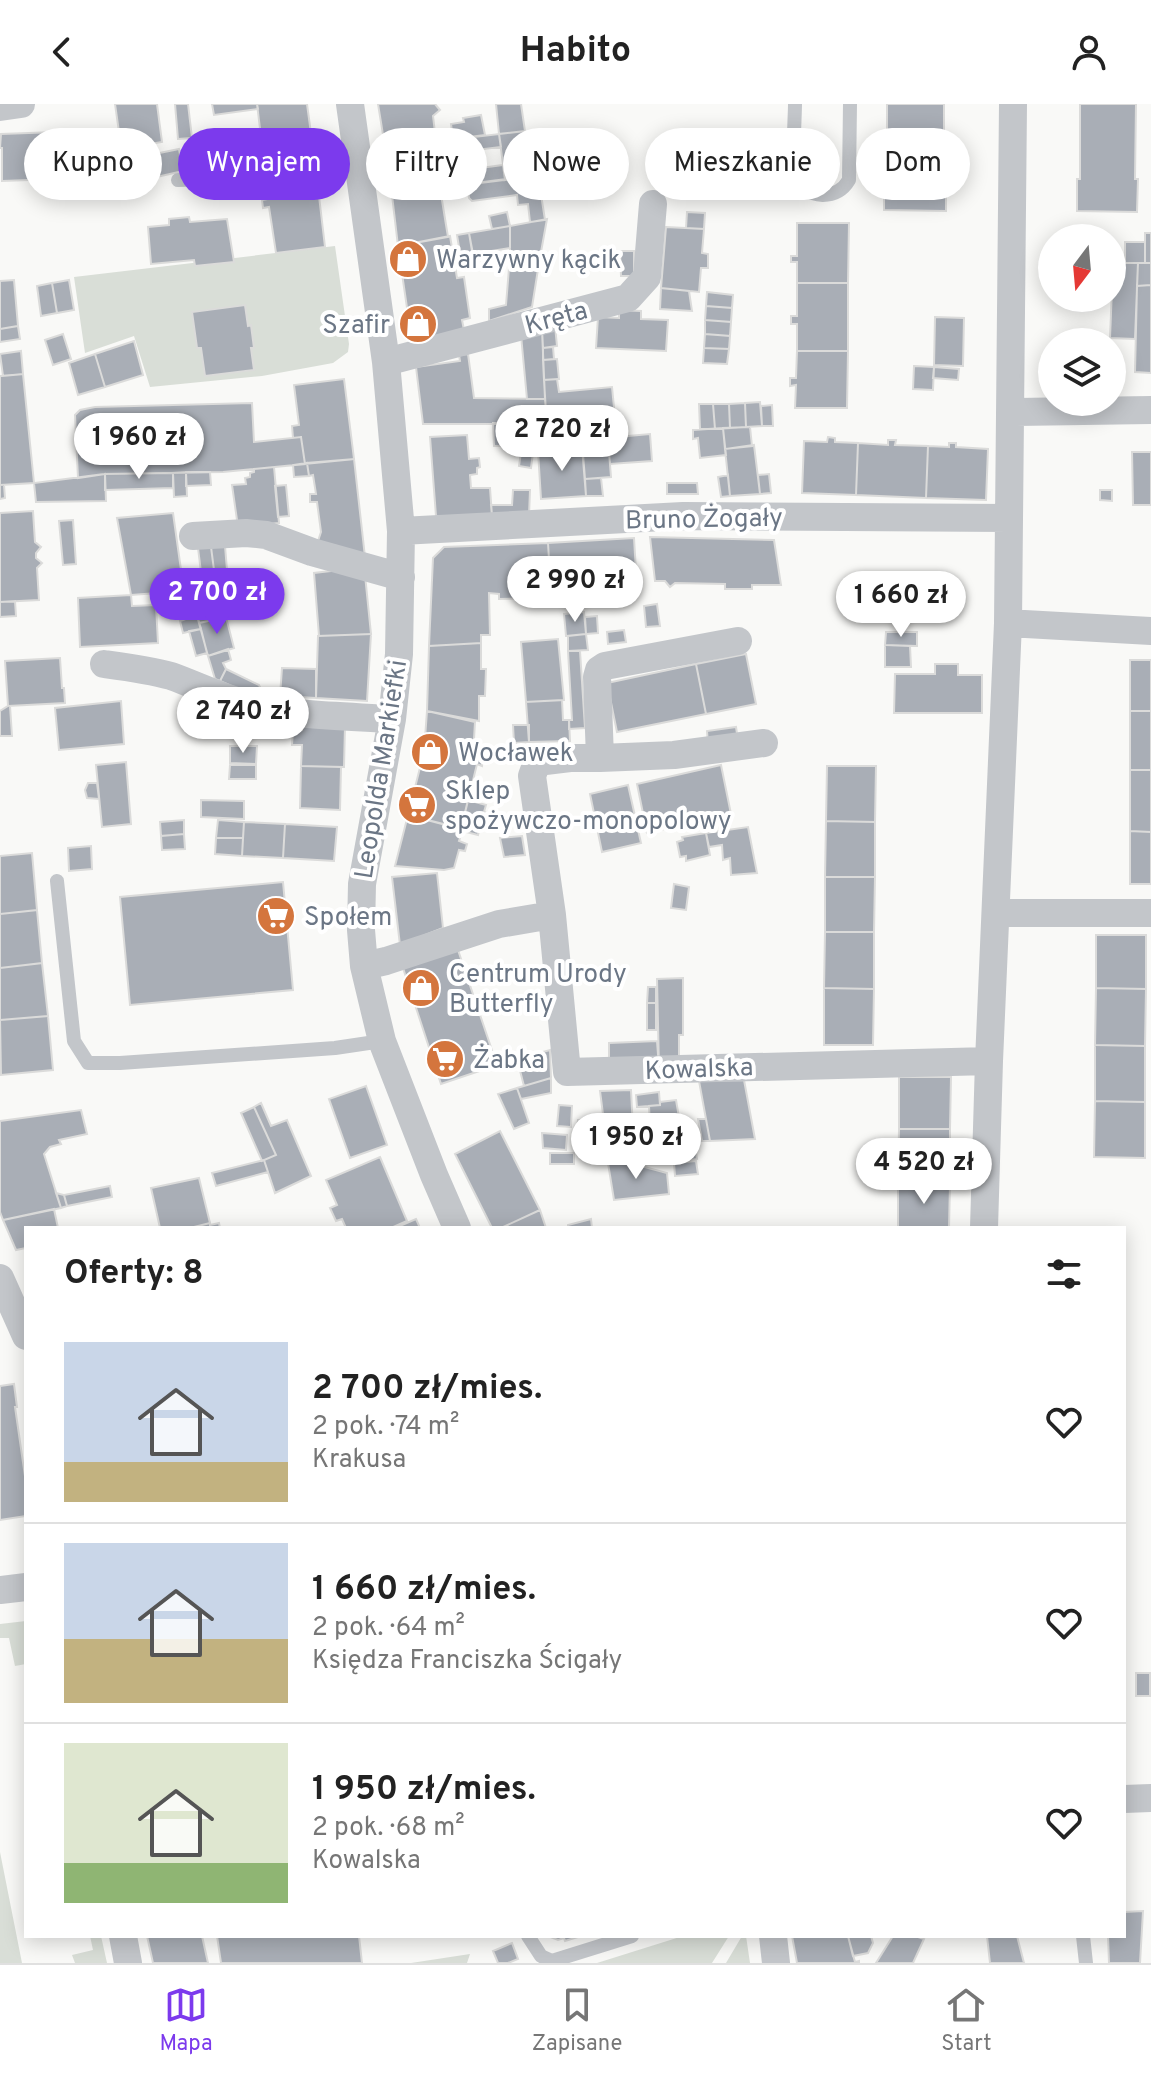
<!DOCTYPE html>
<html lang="pl">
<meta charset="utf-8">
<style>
:root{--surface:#fff;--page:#f2f2f2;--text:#222;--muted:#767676;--line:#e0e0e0;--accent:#7c3aed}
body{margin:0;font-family:Overpass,sans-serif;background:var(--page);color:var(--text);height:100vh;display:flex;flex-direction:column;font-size:30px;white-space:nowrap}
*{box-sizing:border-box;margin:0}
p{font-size:26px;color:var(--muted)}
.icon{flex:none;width:44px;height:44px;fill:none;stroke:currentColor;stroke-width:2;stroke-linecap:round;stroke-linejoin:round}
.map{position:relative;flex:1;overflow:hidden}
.side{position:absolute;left:24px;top:1122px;width:1102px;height:712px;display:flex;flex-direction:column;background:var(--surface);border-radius:0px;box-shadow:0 4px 20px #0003}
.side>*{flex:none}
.top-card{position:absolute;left:24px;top:24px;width:1104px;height:72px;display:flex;gap:16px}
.needle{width:52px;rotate:196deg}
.fabs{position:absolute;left:1038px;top:120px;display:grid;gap:16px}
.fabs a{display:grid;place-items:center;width:88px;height:88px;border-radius:50%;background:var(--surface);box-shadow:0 4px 20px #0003;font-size:40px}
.price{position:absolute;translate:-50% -68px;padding:0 18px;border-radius:28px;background:#fff;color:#222;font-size:26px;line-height:52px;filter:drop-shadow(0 2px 4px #0008)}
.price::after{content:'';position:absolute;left:50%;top:48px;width:24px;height:18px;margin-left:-12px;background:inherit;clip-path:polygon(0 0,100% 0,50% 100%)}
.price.current{background:var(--accent);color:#fff}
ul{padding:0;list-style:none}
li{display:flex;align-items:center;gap:24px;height:200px;padding:0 40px}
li+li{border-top:2px solid var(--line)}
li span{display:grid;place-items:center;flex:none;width:224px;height:160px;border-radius:0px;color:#555}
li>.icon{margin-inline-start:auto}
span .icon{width:96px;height:96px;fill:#fffc;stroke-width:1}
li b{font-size:34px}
h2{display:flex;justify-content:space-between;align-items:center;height:96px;padding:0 40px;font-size:34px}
.pill{padding:0 28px;border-radius:36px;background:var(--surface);box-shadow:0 4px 20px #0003;font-size:28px;line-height:72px}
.pill.current{background:var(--accent);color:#fff}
header{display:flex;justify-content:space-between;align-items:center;height:104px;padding:0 40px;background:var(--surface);font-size:36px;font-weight:700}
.menu{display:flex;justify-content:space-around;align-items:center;height:112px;border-top:2px solid var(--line);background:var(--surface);font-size:22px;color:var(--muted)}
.menu a{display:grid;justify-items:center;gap:4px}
.menu .current{color:var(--accent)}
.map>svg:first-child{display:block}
.green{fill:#d9ded7}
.building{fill:#a9aeb6;stroke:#dbdbda;stroke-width:2}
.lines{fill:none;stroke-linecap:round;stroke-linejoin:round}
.lane{stroke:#c3c6ca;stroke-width:14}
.street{stroke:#c3c6ca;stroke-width:28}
.labels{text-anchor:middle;stroke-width:8;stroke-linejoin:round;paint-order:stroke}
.poi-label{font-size:26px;fill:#6b7685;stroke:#fff;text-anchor:start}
.street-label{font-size:26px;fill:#6b7685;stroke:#fff}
</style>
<header><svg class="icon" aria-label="back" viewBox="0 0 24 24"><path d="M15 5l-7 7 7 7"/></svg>Habito<svg class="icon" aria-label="person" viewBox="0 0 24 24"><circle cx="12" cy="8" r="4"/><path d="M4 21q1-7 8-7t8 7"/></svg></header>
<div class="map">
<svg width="1151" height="1859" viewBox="0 0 1151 1859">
<rect width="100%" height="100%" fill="#f9f9f7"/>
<path class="green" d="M335,142l14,98 -1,8 -15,11 -71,13 -112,11 -16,-51 -49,17 -11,-76z
M26,1517v43l-11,2 -6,-28h-9v-14z
M0,1748l22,111h-22z
M90,1832h11l6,27h-32l-3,-8 21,-5z
M683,1832h46l-17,27h-115z
M742,1832h4l4,27h-24z
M470,1850l-3,9h-56z"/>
<path class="building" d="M115,0h42l5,38 -19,3 1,4 -22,4z
M175,0h13l4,34 -14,1z
M212,0h45l1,5 -44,6z
M257,0h50l8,59 -50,6z
M378,0h57l5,6 -7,6 3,25 -51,6z
M496,0h25l4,27 -26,3z
M887,0h57v73h2v34l-62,-1v-34h3z
M1080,0h56l-1,75h3l-1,33 -60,-1v-32h3z
M481,11l4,20 -32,4 -2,-15 13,-2 -1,-4z
M525,27l6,45 -26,4 -6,-46z
M56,28l1,47 -55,2v-33h-2l1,-14z
M499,30l2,13 -42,5 -2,-13z
M436,37l7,47 -51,7 -7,-48z
M108,40l3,19 -30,6 -4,-20z
M228,42l3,24h-17l-1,-22z
M179,45l4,22 -44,10 -4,-23z
M119,46l2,10 -10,3 -1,-12z
M78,50l3,15 -20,3 1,-14z
M135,54l3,14 -33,5 -2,-12z
M480,61l1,3 22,-3 2,15 -40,5 -3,-17z
M462,64l3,17 -20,3v-6l9,-1 2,-3 -1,-9z
M538,71l7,45 -15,2 -2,-18 -10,1 -1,-10 -45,6 -3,-3 -2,-14z
M317,75l8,68 -49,6 -7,-46 -6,1 -1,-8 6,-1 -1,-15z
M440,84l8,49 -50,9 -6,-51z
M507,108l3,14 -18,3 -3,-13z
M687,108l18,1 -1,16 -18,-1z
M189,113l1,5 37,-3 7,43 -39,4 -1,-6 -43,4 -3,-37 21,-2v-6z
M547,115l-8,44 -29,-7v-30z
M797,119h52l-1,60h-51v-21h-6v-6h6z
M510,122v22l-37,6 -4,-21z
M666,123l38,2 -2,24 6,1v14h-7l-2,24 -38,-4z
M469,129l4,24 -12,2 -4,-24z
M1145,129h6v30h-6z
M450,132l7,42 7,-1 6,41 -8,2 2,10 -52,12 -14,-96z
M1125,138h20v21h-20z
M620,147h14v25h-13z
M510,152l29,7 -7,44 -43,14v-12l17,-4z
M1113,159h25l-3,76 -25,-1z
M1138,159h13v22l-14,1z
M14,176l4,46 -18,3v-48z
M69,176l5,30 -17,3 -5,-30z
M52,179l5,30 -16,3 -4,-30z
M797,179h51v68h-51v-27h-6v-8h6z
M1151,181v88l-16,-1 2,-86z
M661,184l28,3 3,20 -32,-2z
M707,188l26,3 -1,13 -26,-2z
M245,201l3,21 3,-1 3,23h-3l3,22 -49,6 -4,-28h-4l-5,-36z
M706,202l26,2 -1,14 -26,-2z
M619,206l22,1v8l27,1 -2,31 -70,-3 2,-31 21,1z
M935,213l29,1 -1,48 -29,-1z
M705,216l26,2 -1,14 -25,-2z
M18,222l2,13 -20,3v-13z
M555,222l2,20 -14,2 -1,-19z
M542,226l3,69h-18l-6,-64z
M63,230l8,25 -18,6 -8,-25z
M705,230l25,2 -1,13 -25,-1z
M134,237l9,34 -38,12 -10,-33z
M553,243l1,12 -11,1v-12z
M704,244l25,1 -2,15 -24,-1z
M21,247l2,23 -20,2 -3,-22z
M797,247h51l-1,57h-52l1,-23 -6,1v-8h6z
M95,250l10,33 -27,8 -9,-32z
M468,250l6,44 71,1 2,25h-124l-7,-57 44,-6 -1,-6z
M557,255l2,20 -15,1 -1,-20z
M914,262l20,1 -1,23 -20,-1z
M934,263l25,2 -1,11 -25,-2z
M23,270l11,109 -34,2v-109z
M344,275l10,80 -49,5 -4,-27 -8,1 -1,-12 7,-1 -5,-40z
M557,275l2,13 53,-5 4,41 -61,5 -2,-21h-7l-2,-32z
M760,298l2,24 -16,1 -1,-24z
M252,299l2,39 47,-5 4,27 -82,8 -118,2 -27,4 -3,-63 5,-5 15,-3z
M745,299l1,24 -16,1 -1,-24z
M699,300h14l2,25h-15z
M713,300h16l1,24 -15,1z
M772,301l1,21h-11l-1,-20z
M493,319l54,1v20l-53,2z
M750,323l2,19 -27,3 -2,-21z
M616,324l1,12 -9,1 1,11 -26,2 -1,-12 7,-1 -1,-11z
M723,324l3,27 -26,3 -2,-20 -5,1v-9z
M650,330l2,27 -42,3 -2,-23 9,-1v-3z
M467,331l2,24 10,-1 1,9 -3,1v6l-7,1 1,13h19l2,28h-56l-6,-79z
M828,333l7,1v4l23,1 -2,52 -54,-2 2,-52 23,1z
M888,336h8l-1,5 33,1 -2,52 -70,-3 2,-52 30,2z
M949,339h7v4l32,2 -2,51 -60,-2 2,-52 21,1z
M522,341h12l-3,23 -12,-2z
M754,341l6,49 -30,2 -5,-47z
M582,343l4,49 -45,3 -3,-48z
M609,348l2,25 -26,2 -2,-25z
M1132,348h19v53h-18z
M354,355l11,98 -47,-16 3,-9 -4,-30h-7v-8h6l-3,-19 -4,1 -2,-13z
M307,359l2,13 -15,1 -1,-12z
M274,363l5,56 -41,4 -6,-42 14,-1 -1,-6 5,-1v-4l4,-1v-3z
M186,368h24l1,13 -25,1z
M186,368l1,24 -13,1 -1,-24z
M173,369v15l-68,2v-16z
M105,370l1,27 -70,1 -2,-19z
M769,370l2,19 -11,1 -2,-19z
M728,371l2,21 -9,1 -3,-20z
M601,374l2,18h-17l-1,-17z
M667,379h30l1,11h-31z
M0,381h4l1,13 -5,1z
M286,381l3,31 -11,1 -3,-31z
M513,386h17l-1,26h-37l-1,-11h21z
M1100,386h12v11l-12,-1z
M33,407l2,31 6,5 -5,6v5l6,5 -5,5 2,32 -39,2v-89z
M173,409l11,78 -53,4 -14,-77z
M73,416l3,44 -13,1 -4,-44z
M650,433l124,3 7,45h-29v4h-27v-5l-50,-1 -5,4 -5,-6h-10z
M634,434l3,50 -32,2v7l-19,1 -1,-7 -34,1 -3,-49z
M548,439l3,49 -12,2v4l-40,1v-5l-10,-1 1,42h-9v8l-52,3 4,-88 11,-11z
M225,442l2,24h-13l-3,-23z
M211,443l3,23 -13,2 -3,-24z
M348,465l17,6 6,59 -52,2 -5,-63z
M261,477l4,21 -30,4 -14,-8 5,19 -27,6 -9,-33z
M190,486l7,25 -11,4 -8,-28z
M131,491l1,11 24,-1 2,38 -78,4 -2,-49z
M15,497l1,15 -16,1v-15z
M657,500l3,22 -14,1 -2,-21z
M584,508l2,22 -20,2 -2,-22z
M197,511l4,14 -18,4 -3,-12z
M597,512l1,17 -12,1 -1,-17z
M226,513l8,31 -26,8 -9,-33z
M201,525l6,24 -11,3 -7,-25z
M624,526l2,12 -18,2 -1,-12z
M886,528h31v14l-32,-1z
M371,530l-4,67 -51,-3 2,-62z
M586,530l2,16 -20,1v-15z
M558,535l6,61 -38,2 -5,-60z
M481,539v26h5l-1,27h-6v25l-52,-10 2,-65z
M885,541l25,1 1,21h-26z
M228,545l3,11 -8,3 3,6 -6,12 -5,-2 -7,-23z
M568,547h12l5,77 -16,1v-9h3z
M746,550l10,50 -50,10 -10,-50z
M60,554l2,30h2l1,15 -57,3 -3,-45z
M1130,556h21v51h-21z
M696,560l10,50 -89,18 -10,-49z
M935,560h23v11h24v38h-88l1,-39h40z
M282,564l34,1v29l-36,-2z
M226,565l33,16 5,11h-10l-34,-15z
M562,596l1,20h6l1,21 -41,1 -3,-40z
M121,597l3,43 -65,6 -4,-42z
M8,602h2l2,30h-12v-25z
M427,607l48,11 -2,34 10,1 -1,9 -5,-2 -16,65 -53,-14 16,-63z
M1130,607h21v59h-21z
M303,621l42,1 -1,41 -43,-1 1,-21h-10l1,-15h9z
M513,621h16v17l-15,1z
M736,623l2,13 -30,4 -1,-13z
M230,642h27l-1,18 -26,-1z
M126,658l5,62 -29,3 -6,-62z
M230,661h26v14h-27z
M721,661l10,49 -84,19 -10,-49z
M301,662l40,1 -1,43 -40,-2z
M827,662h49l-1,56 -49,-1z
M1130,666h21v62l-21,-1z
M88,679h9l2,16 -12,-1 -2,-8z
M628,681l13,58 -39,9 -12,-58z
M201,696l43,1v18l-43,-2z
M468,696l18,5 -2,7 9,2 -4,15 -9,-2 -2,8 -16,-4 -1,-2z
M408,711l55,14 -4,12 8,3 -2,7 -6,-1 -5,18 -10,2 -49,-4z
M184,716v14l-23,2 -1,-14z
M218,716l26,2 -1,16h-27z
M826,717l49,1v55h-50z
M244,718l41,2 -2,34 -41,-2z
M285,720l52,3 -3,34 -51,-3z
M748,723l9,46 -26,2 -1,-17 -7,2 -1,-15 -13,2 -3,-14z
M1130,727l21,1v52h-21z
M706,729l4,22 -24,6v-5l-6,1 -3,-15 6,-2 -1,-3z
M184,730l1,15 -23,1 -1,-14z
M522,732l3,19 -21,2 -4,-19z
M216,734h27l-1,18 -27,-2z
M91,742l1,23 -23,2 -1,-23z
M32,749l5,57 -37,4v-58z
M437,769l6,55 -43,17 -8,-68z
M825,773h50l-1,55h-49z
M283,778l10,108 -163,15 -10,-108z
M674,780l15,3 -3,23 -15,-2z
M37,806l5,53 -42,5v-54z
M825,828h49v57l-50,-1z
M1096,831h50v54l-50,-1z
M458,846l39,115 -56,19 -38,-116z
M42,859l6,53 -48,4v-52z
M683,874v57h-4v32l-20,1 -2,-89z
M648,883h8v16h-9z
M824,884l50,1 -1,56h-49z
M1096,884l50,1 -1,57 -50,-1z
M647,899h9v27h-9z
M48,912l5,54 -52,5 -1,-55z
M657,937l2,27 -50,3v-28z
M1095,941l50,1v56l-50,-1z
M550,946l1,28 -27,8 -7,-27z
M899,973h52l-1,52h-51z
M551,974v15l-30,6 -4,-11z
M744,976l11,59 -45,2 -11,-60z
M366,982l21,59 -37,13 -21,-59z
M517,984l12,35 -15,6 -16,-35z
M631,986l2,39 -10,1v25l-48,-8 3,-27 26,2 -4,-31z
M659,988l1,13 -23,2 -1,-12z
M676,996l4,23 -30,2 -1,-19 11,-1v-3z
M1095,997l50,1v56l-51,-1z
M261,999l10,23 16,-6 24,56 -36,17 -11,-33 12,-5 -22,-48z
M559,1001l13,1 -1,21 -14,-1z
M254,1003l22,48 -14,6 -21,-48z
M81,1006l6,24 -28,6 2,4 -11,3 -6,7 17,54 -58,12 -3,-8v-91z
M698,1015h8l4,22h-8z
M693,1018l1,23h-13l-1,-22z
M680,1019l1,22 -28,3 -3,-23z
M899,1025h51v55h-52z
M500,1027l40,79 -39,18h-9l-37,-74z
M542,1029l25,2 -1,15 -23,-2z
M695,1042l2,13 -23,3 -2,-13z
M550,1049h24v11h-24z
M380,1053l27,64 -16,7h-45l-4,-9 -6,2 -6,-13 7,-3 -11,-25z
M607,1053l60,16 2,21 -55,6z
M264,1056l4,12 -52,14 -4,-13z
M696,1057l2,13 -23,2 -1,-13z
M199,1074l11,45 -20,5h-30l-9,-40z
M898,1080h52l-1,44h-51z
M110,1082l2,11 -45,9 -3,-11z
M56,1089l8,2 3,11 -6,2z
M54,1105l4,19h-32v20l-10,2 -13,-30z
M540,1106l6,18h-45z
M416,1115l4,9h-25z
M591,1115l1,9h-24v-3z
M210,1119v2l9,-2 1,5h-30z
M14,1280l3,23h-2l11,76v33l-26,4v-134z
M1136,1569h14v23h-14z
M1143,1807l-3,52h-31l-1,-27h16v-24z
M147,1832h55l6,27h-55z
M217,1832h142l3,27h-141z
M548,1832h33l-16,5 -1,-3 -6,2z
M792,1832h56l7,26 4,-1v2h-62z
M848,1832h23l2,7 -5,10 -15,3z
M893,1832h22l9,3 -11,24h-37z
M987,1832h30l7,27h-34z
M512,1839l6,16 -10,4h-10l-5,-12z"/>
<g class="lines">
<path class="lane" d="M795,0c0,15 -4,66 2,76 5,11 15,14 26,15 12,0 20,-5 26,-15l1,-76
M178,76l83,-3 98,-12
M57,777l17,160 14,22h32l215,-15 47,-7
M528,1832l13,20 11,5 80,-25
M1083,1832l3,27"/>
<path class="street" d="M350,0l36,258 15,169 -2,123 -7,65 -30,165 -1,46 3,36 18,75 52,134 23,53
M0,3l21,-3
M386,258l242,-64 19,-21 6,-73
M1011,308l140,-2
M401,427l282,-15 326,2
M193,432l53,-3 20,2 46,17 89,25
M1008,519l143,8
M104,560c22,3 45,6 67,12 25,9 49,21 75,28 46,12 98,12 146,15
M600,654l74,-3 90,-12
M996,809h155
M552,811l-20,-139 5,-14 33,-4h30l-3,-81 2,-7 6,-4 133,-25
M364,862l22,-5 113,-37 53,-9 15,157 422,-11
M984,1124l5,-167 19,-438 5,-519
M0,1174l26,58
M0,1486l26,-3
M1124,1695l27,-1
M123,1832l5,27
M773,1832l3,27"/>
</g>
<defs>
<symbol id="shop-disc" viewBox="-11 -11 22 22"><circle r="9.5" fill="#d4753d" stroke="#fff"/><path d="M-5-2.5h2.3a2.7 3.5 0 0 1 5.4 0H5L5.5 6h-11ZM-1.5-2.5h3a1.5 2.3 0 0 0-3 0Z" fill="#fff"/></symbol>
<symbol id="supermarket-disc" viewBox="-11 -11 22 22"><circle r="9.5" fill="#d4753d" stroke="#fff"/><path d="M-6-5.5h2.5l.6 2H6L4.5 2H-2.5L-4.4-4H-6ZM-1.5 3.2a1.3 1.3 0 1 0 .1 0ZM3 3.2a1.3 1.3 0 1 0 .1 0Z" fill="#fff"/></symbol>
</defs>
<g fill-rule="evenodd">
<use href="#shop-disc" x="386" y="133" width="44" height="44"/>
<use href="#shop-disc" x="396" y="198" width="44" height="44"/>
<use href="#shop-disc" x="408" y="626" width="44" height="44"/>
<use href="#supermarket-disc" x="395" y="679" width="44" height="44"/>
<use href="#supermarket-disc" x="254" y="790" width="44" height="44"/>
<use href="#shop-disc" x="399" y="862" width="44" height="44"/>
<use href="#supermarket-disc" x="423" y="933" width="44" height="44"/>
</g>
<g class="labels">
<g class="poi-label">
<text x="436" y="164">Warzywny kącik</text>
<text x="390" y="229" text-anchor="end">Szafir</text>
<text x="458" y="657">Wocławek</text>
<text x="445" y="695">Sklep<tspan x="445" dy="30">spożywczo-monopolowy</tspan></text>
<text x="304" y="821">Społem</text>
<text x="449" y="878">Centrum Urody<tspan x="449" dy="30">Butterfly</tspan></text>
<text x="473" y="964">Żabka</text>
</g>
<g class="street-label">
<text transform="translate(556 213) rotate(-15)" y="9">Kręta</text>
<text transform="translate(704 414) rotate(-1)" y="9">Bruno Żogały</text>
<text transform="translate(380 665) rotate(-81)" y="9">Leopolda Markiefki</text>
<text transform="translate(699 964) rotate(-2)" y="9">Kowalska</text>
</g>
</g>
</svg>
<div class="fabs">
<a><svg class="needle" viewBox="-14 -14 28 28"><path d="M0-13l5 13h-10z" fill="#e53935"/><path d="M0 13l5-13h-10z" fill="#767676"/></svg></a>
<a><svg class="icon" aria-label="layers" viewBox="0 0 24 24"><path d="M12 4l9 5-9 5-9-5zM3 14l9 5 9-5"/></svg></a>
</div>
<b class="price" style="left:562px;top:369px">2 720 zł</b>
<b class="price" style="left:139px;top:377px">1 960 zł</b>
<b class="price" style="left:575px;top:520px">2 990 zł</b>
<b class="price current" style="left:217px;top:532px">2 700 zł</b>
<b class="price" style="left:901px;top:535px">1 660 zł</b>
<b class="price" style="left:243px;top:651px">2 740 zł</b>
<b class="price" style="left:636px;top:1077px">1 950 zł</b>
<b class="price" style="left:924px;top:1102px">4 520 zł</b>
<div class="top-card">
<a class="pill">Kupno</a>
<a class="pill current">Wynajem</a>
<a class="pill">Filtry</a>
<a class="pill">Nowe</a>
<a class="pill">Mieszkanie</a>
<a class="pill">Dom</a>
</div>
<section class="side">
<h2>Oferty: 8<svg class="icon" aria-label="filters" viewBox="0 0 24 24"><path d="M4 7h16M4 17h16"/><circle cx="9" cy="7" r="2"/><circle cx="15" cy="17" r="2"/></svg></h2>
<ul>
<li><span style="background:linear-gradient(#c9d6e8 75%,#c2b280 0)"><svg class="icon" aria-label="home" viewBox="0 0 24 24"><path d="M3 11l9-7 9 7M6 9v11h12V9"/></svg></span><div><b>2 700 zł/mies.</b><p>2 pok. · 74 m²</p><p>Krakusa</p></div><svg class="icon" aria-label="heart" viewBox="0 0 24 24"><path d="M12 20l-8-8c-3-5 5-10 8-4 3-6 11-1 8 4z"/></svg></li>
<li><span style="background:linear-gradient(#c9d6e8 60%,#c2b280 0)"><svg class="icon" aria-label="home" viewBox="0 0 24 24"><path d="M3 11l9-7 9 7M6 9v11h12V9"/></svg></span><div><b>1 660 zł/mies.</b><p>2 pok. · 64 m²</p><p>Księdza Franciszka Ścigały</p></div><svg class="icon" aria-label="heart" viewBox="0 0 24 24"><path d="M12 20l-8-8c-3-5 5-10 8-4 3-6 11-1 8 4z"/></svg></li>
<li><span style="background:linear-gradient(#dfe7d0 75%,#8fb573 0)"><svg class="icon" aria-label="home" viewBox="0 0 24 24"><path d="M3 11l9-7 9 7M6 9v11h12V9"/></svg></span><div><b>1 950 zł/mies.</b><p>2 pok. · 68 m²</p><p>Kowalska</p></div><svg class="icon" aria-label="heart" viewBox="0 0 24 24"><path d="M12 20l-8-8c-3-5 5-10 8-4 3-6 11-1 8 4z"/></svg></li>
</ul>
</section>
</div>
<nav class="menu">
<a class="current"><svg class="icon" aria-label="map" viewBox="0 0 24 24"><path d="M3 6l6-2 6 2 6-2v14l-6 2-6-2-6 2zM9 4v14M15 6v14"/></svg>Mapa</a>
<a><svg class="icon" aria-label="saved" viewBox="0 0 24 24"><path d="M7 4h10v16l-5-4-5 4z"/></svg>Zapisane</a>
<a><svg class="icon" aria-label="home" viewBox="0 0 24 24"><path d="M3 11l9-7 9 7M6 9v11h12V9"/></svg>Start</a>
</nav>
